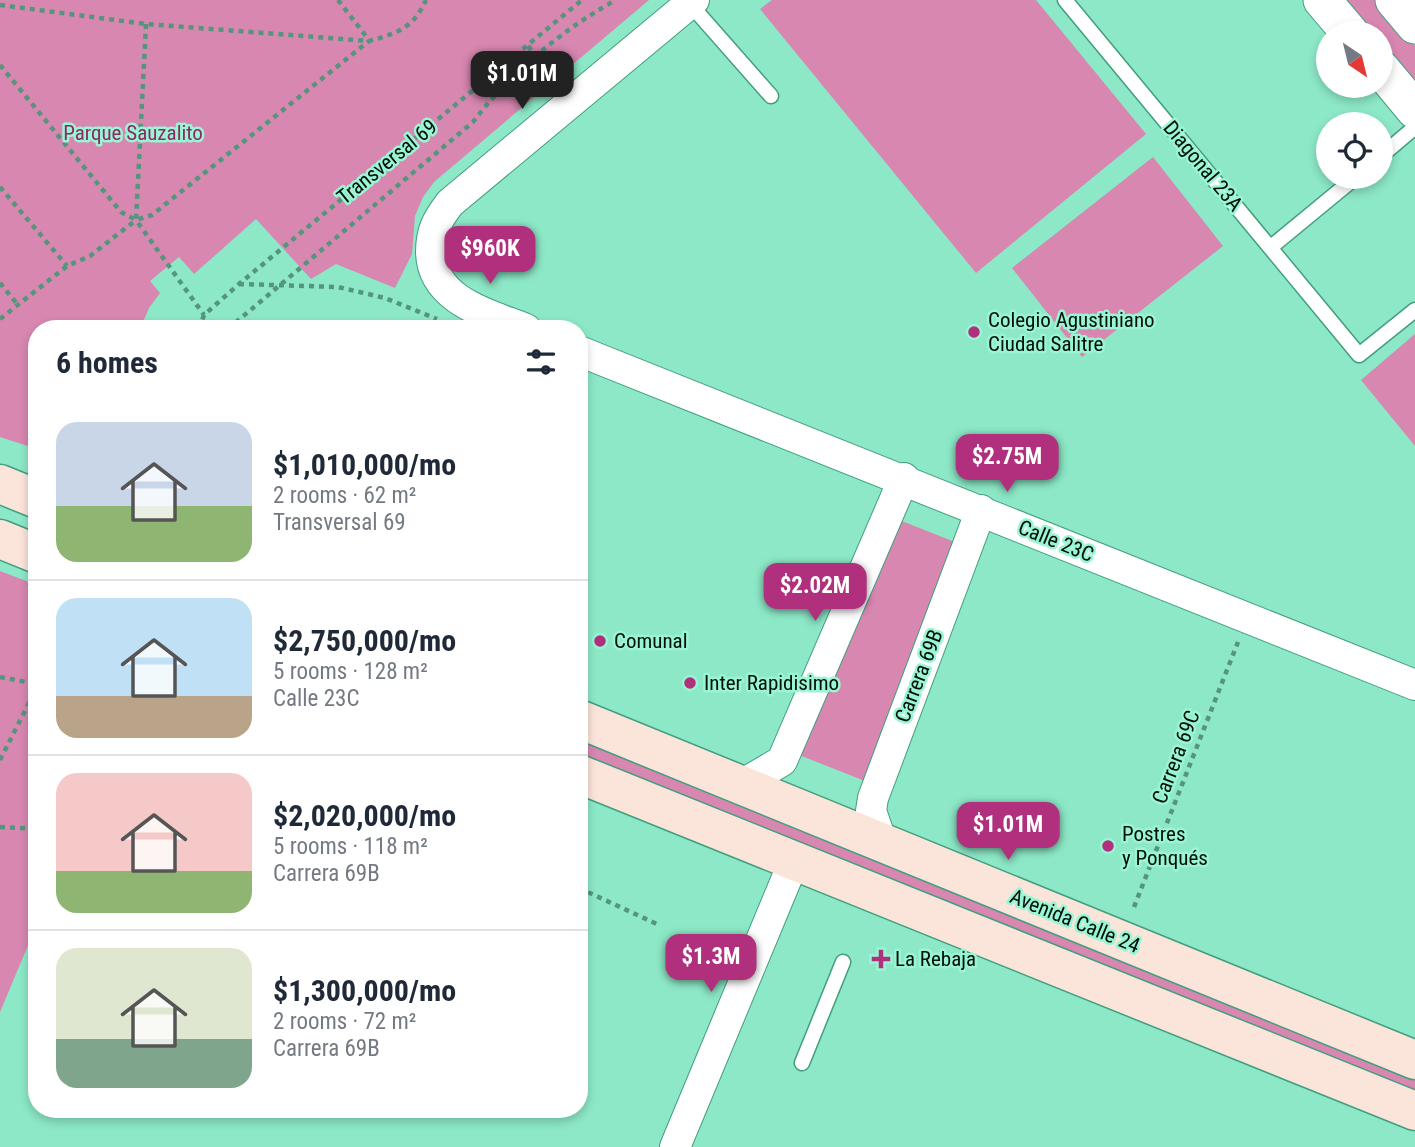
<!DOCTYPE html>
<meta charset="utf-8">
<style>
:root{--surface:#fff;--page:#f2f2f3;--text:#1f2937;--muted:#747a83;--line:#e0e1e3;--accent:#b0307d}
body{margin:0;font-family:"Roboto Condensed",sans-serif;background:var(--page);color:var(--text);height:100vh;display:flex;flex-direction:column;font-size:26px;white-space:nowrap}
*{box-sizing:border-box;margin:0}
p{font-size:23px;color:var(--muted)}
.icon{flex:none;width:38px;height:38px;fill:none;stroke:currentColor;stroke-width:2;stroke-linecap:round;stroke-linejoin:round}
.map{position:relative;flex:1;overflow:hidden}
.panel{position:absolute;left:28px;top:320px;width:560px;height:798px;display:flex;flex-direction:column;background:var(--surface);border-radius:28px;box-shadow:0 4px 10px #0003}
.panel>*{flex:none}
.needle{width:46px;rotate:145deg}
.fabs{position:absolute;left:1316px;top:21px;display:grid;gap:14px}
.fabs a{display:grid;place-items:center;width:77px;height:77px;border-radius:50%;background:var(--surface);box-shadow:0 4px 10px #0003;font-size:35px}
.price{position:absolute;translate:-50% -60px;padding:0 16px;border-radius:14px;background:var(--accent);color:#fff;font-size:23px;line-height:46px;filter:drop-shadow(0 2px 4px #0008)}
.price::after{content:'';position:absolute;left:50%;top:42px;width:21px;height:16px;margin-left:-10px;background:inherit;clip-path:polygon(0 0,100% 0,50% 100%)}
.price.on{background:#222;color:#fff}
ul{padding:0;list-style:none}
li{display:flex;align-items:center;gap:21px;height:175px;padding:0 28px}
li+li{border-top:2px solid var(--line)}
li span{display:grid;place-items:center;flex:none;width:196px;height:140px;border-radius:21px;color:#555}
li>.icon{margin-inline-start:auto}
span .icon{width:84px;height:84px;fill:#fffc;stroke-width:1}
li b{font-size:30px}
h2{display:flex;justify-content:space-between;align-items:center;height:84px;padding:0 28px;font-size:30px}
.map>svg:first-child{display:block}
.green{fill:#d787b0}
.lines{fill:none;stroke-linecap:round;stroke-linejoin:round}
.service-casing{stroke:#419e7f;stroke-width:17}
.minor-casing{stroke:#419e7f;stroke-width:32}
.tertiary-casing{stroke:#419e7f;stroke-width:39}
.secondary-casing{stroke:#419e7f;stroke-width:41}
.path{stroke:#56957d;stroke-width:4.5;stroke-dasharray:5 5;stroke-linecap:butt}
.service{stroke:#fff;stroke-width:14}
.minor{stroke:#fff;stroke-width:30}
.tertiary{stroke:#fff;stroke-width:37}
.secondary{stroke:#fbe4d9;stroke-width:38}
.poi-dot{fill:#b0307d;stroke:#99f5d3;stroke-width:2.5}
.labels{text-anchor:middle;stroke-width:5;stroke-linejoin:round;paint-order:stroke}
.park-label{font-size:21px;fill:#8d2964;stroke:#99f5d3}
.street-label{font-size:21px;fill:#000f09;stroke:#99f5d3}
.poi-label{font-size:21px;fill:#000f09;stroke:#99f5d3;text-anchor:start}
</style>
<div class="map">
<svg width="1415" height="1147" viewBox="0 0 1415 1147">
<rect width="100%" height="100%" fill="#8ce8c6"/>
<path class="green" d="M0,0h649l-215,182 -11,15 -8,19 -3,38 -17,34 -59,-24 -25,15 -55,-60 -62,55 -15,-17 -29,24 10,12 -11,15 -9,21h-103v120l-37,-12z
M772,0h264l110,134 -170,139 -216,-264z
M1340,0h36l39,46v34l-4,4 -30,-36v-15h-13z
M1153,157l70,89 -141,111 -70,-89z
M1415,334v112l-54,-66z
M894,518l66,26 -95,237 -66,-26z
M0,571l37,14v339l-37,88z
M579,739l836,338v21l-836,-337z"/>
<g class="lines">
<defs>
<path id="service" d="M1065,0l294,355 56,-45
M690,4l81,92
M1381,156l34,-29
M1271,247l85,-70
M802,1063l41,-101"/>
<path id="minor" d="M526,329c-37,-15 -94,-28 -95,-77 0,-21 6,-32 19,-49l244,-203
M579,351l836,334
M741,785l41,-24 122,-283
M882,843l-11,-32 2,-13 108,-288
M675,1147l119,-286"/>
<path id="tertiary" d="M1322,0l28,33
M1394,0l21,25
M1381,69l34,41"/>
<path id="secondary" d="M0,484l37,15
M0,539l37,15
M579,719l836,341
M579,774l836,337"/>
</defs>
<use href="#service" class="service-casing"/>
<use href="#minor" class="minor-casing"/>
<use href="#tertiary" class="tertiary-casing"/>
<use href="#secondary" class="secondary-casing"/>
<path class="path" d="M338,0l31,40
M0,5l146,19 223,17c29,-8 44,-13 57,-41
M146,24l-10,196 68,95
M528,46l30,34
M0,65l121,147 15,8 16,-5 217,-174
M0,187l67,79
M0,283l18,22
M239,284l99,3 47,11 52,21
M0,319l67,-53 23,-10 46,-36
M199,329l5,-14 35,-31 343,-284
M228,329l245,-207c37,-49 90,-93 143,-122
M0,677l37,7
M0,760l37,-73
M0,827l37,2
M579,888l80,37
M1134,907l104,-265"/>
<use href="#service" class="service"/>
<use href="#minor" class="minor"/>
<use href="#tertiary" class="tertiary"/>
<use href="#secondary" class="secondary"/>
</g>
<g class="poi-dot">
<circle cx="974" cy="332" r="7"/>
<circle cx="600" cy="641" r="7"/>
<circle cx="690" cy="683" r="7"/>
<circle cx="1108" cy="846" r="7"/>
<path d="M877.5 948.5h7v7h7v7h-7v7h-7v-7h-7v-7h7z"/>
</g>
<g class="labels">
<g class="park-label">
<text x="133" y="140">Parque Sauzalito</text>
</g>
<g class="street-label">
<text transform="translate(387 162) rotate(-39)" y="7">Transversal 69</text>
<text transform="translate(1203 166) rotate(50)" y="7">Diagonal 23A</text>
<text transform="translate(1056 541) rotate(22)" y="7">Calle 23C</text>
<text transform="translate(919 676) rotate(-69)" y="7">Carrera 69B</text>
<text transform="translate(1176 757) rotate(-69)" y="7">Carrera 69C</text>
<text transform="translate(1075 921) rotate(22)" y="7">Avenida Calle 24</text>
</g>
<g class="poi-label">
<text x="988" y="327">Colegio Agustiniano<tspan x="988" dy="24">Ciudad Salitre</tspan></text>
<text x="614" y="648">Comunal</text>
<text x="704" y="690">Inter Rapidisimo</text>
<text x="1122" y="841">Postres<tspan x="1122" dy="24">y Ponqués</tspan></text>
<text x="895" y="966">La Rebaja</text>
</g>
</g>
</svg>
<div class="fabs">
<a><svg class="needle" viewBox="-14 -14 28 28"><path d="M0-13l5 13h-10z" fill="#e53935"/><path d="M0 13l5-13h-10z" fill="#747a83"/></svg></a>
<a><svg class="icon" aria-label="locate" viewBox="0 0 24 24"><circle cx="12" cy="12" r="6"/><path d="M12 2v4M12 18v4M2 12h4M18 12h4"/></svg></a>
</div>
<b class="price on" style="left:522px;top:111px">$1.01M</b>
<b class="price" style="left:490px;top:286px">$960K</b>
<b class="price" style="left:1007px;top:494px">$2.75M</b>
<b class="price" style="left:815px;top:623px">$2.02M</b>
<b class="price" style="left:1008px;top:862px">$1.01M</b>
<b class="price" style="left:711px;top:994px">$1.3M</b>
<section class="panel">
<h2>6 homes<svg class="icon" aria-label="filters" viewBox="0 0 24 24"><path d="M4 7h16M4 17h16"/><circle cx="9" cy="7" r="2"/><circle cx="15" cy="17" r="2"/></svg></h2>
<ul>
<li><span style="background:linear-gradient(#c9d6e8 60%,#8fb573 0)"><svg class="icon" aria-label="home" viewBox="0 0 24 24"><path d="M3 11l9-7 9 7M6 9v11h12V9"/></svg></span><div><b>$1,010,000/mo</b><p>2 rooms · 62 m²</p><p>Transversal 69</p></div></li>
<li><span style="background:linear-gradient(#bfe0f5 70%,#b9a48a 0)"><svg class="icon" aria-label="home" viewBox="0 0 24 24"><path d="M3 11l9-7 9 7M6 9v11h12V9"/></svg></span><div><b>$2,750,000/mo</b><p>5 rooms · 128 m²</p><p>Calle 23C</p></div></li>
<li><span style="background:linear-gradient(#f6c9c9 70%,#8fb573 0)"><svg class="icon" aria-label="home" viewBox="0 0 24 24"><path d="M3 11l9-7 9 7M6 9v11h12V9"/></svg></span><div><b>$2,020,000/mo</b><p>5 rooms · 118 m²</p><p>Carrera 69B</p></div></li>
<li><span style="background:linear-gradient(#dfe7d0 65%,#7fa58c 0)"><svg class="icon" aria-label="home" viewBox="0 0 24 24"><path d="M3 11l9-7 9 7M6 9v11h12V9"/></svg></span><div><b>$1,300,000/mo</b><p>2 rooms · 72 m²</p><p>Carrera 69B</p></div></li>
</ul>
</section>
</div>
